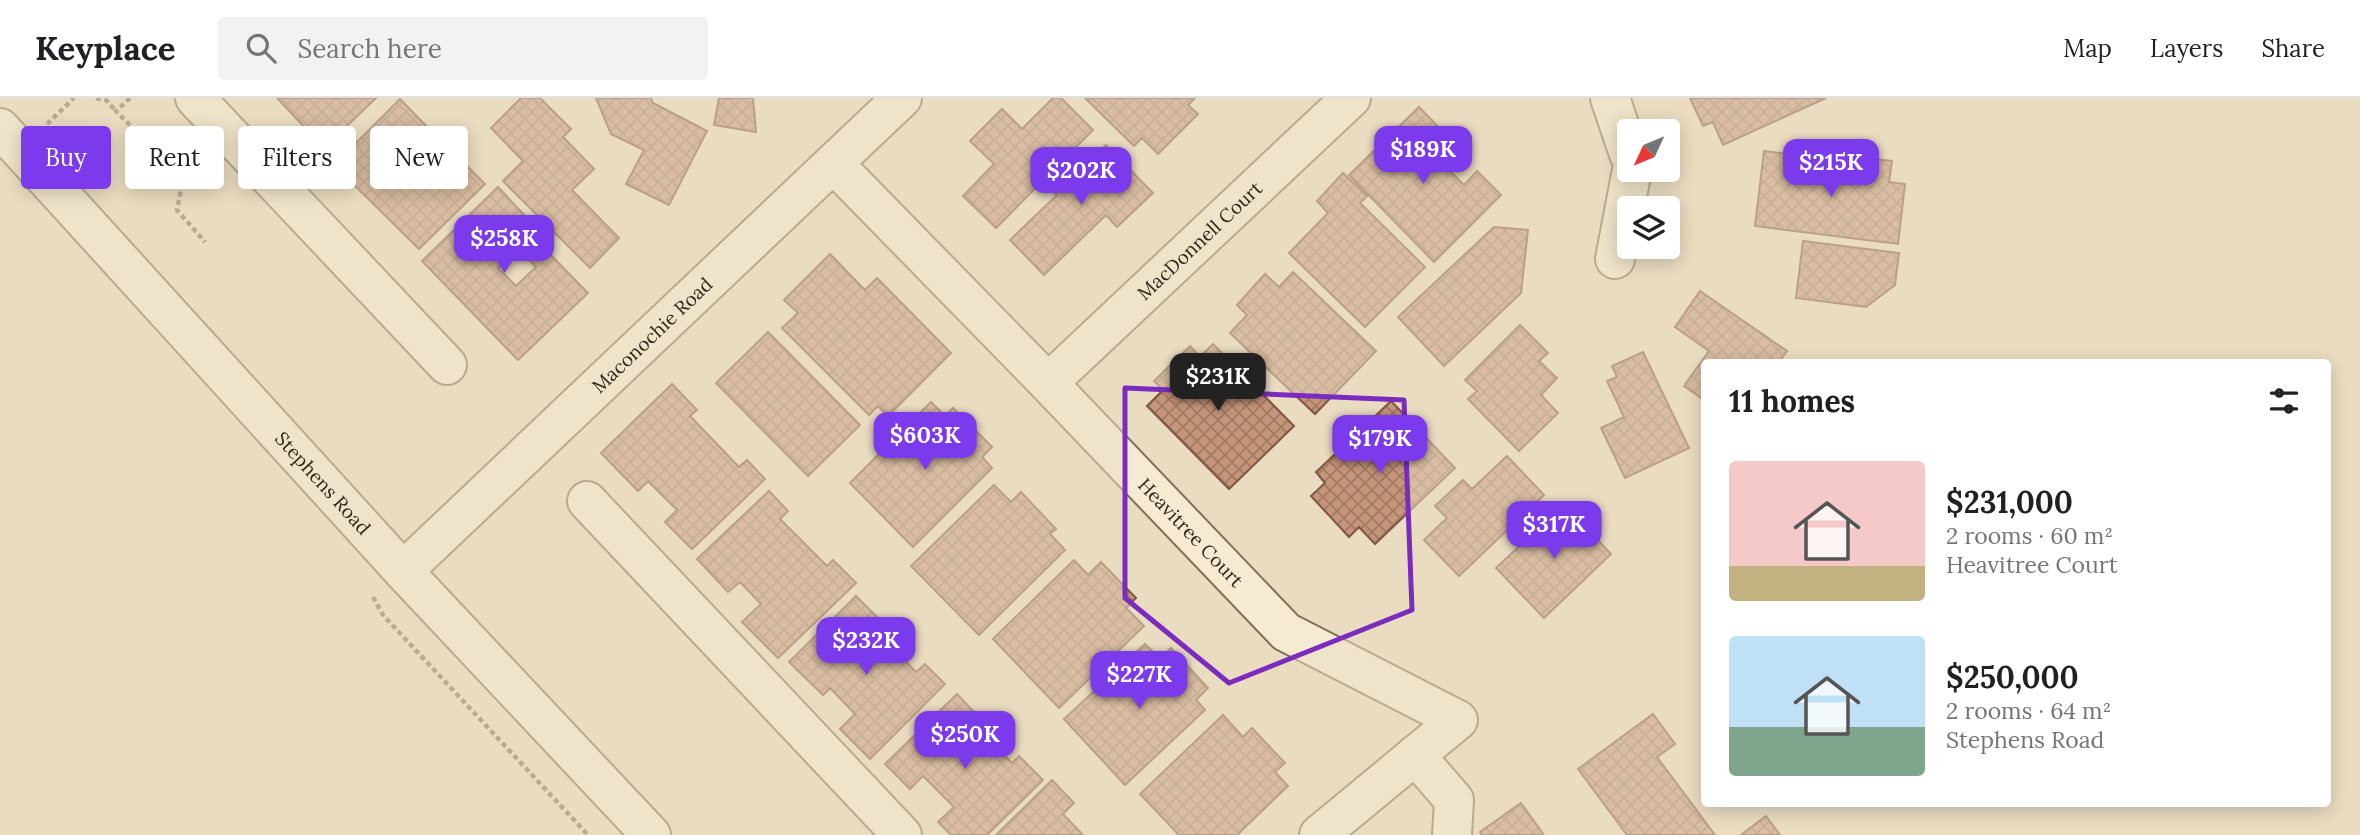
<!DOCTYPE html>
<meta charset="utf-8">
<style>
:root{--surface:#fff;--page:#f2f2f2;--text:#202124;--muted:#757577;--line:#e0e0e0;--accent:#7c3aed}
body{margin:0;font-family:Lora,serif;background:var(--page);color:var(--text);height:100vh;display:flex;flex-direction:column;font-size:26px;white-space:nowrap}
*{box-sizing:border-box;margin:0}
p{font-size:23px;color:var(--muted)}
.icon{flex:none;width:38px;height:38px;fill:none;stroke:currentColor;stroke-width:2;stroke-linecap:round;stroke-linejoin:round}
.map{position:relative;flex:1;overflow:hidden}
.sheet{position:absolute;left:1701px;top:261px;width:630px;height:448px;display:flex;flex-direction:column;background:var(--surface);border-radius:7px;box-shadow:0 4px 18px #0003}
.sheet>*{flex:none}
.banner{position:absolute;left:21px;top:28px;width:665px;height:63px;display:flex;gap:14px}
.needle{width:46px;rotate:226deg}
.tools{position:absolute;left:1617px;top:21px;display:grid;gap:14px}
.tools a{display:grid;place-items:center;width:63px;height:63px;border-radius:7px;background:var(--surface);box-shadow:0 4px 18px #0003;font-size:35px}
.price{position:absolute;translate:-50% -60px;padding:0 16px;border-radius:14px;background:var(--accent);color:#fff;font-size:23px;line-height:46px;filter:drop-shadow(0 2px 4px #0008)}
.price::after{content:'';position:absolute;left:50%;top:42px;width:21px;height:16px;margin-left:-10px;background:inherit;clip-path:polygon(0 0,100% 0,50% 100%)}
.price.on{background:#222;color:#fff}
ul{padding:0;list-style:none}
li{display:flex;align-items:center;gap:21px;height:175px;padding:0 28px}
li span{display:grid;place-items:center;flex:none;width:196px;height:140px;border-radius:7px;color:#555}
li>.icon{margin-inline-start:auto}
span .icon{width:84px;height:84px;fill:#fffc;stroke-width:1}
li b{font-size:30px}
h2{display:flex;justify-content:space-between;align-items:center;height:84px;padding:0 28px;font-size:30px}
.tag{padding:0 24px;border-radius:7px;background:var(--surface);box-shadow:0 4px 18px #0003;font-size:24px;line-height:63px}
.tag.on{background:var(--accent);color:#fff}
header{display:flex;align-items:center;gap:42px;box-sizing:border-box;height:98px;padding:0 35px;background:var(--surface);border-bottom:2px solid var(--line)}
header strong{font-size:33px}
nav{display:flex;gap:38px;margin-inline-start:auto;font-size:24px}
.search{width:490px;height:63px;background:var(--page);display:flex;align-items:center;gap:18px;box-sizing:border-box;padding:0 24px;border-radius:7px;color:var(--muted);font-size:26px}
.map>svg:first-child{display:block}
.building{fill:url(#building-cross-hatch);stroke:#7f5742;stroke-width:2}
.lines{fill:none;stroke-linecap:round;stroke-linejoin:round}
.minor-casing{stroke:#826d5a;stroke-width:42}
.path{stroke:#826d5a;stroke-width:4.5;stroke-dasharray:5 3.5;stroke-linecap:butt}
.minor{stroke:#f6ead3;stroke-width:38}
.marked{fill:none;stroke:#7b2cbf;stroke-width:5;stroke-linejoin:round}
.labels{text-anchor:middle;stroke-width:6;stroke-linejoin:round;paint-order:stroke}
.street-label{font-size:19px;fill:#33271d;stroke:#f2e7d0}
</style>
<header>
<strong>Keyplace</strong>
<div class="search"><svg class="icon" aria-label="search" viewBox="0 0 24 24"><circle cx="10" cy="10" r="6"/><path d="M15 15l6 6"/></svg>Search here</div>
<nav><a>Map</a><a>Layers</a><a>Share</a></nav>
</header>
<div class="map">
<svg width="2360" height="737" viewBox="0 0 2360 737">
<defs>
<pattern id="building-cross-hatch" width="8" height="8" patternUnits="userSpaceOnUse" patternTransform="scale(1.75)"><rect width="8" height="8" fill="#c5957a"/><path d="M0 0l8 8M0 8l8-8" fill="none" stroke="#a17a63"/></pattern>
</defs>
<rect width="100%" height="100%" fill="#eadcc1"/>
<path class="building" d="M277,0h99l-52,50z
M521,0h19l31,31 -8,8 31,32 -22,21 47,48 -29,30 -87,-87 20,-20 -32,-33z
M596,0h55l2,5 54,28 -38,74 -43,-21 18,-34 -33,-16z
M719,0h34l3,34 -42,-7z
M1053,0h8l32,32 -97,98 -33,-32 31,-32 -24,-23 32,-32 20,20z
M1085,0h110l-7,7 10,9 -40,40 -16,-16 -8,8z
M1690,0h136l-103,47 -10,-23 -10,4z
M400,1l36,37 -27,26 12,13 27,-28 37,37 -66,65 -85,-84z
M1419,9l30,31 -16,16 31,31 13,-14 24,24 -67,67 -85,-87z
M1106,47l47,48 -36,34 -11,-12 -62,60 -34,-35 47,-45 -8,-8 37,-36 7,7z
M1764,53l39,5 -2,14 44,5 2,-19 45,5 -3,21 16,2 -7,60 -143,-18z
M1343,75l24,23 -7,7 65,64 -60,60 -76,-74 39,-40 -11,-12z
M498,89l46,49 -23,22 -6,-6 -17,16 18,18 20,-19 -6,-6 14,-13 44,45 -70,67 -96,-99z
M1494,129l34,3 -7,63 -77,73 -46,-49z
M1803,143l96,12 -4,32 -29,22 -70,-9z
M830,156l35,36 12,-12 74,75 -63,63 -10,-10 -9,9 -87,-87 16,-15 -14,-13z
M1293,174l83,79 -61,63 -85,-81 17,-18 -10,-10 28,-31 14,13z
M1700,193l87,60 -8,11h-75v38l-20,-14 25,-35 -34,-24z
M1520,227l28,28 -9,8 18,17 -16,17 17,18 -39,38 -51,-52 9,-8 -12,-11z
M768,234l92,93 -52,51 -92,-93z
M1213,246l81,82 -65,63 -82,-83 16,-16 -9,-9 36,-35 10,11z
M1643,254l46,96 -64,30 -24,-50 23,-11 -17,-36 10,-4 -5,-11z
M672,286l25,26 -7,6 49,51 8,-7 18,19 -73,70 -27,-27 12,-12 -29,-29 -10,10 -37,-38z
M1391,303l64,67 -80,76 -16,-17 -10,10 -38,-41 14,-13 -9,-11z
M931,304l14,14 8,-8 39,39 -10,10 10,11 -79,79 -63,-64z
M1507,358l37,39 -85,81 -35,-36 23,-22 -12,-12 28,-26 9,9z
M994,387l17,17 10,-10 35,37 -6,5 15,16 -86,85 -68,-69z
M769,393l19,20 -8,8 47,47 6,-6 23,23 -78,75 -36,-36 19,-18 -21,-22 -12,10 -31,-33z
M1564,406l47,50 -67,64 -48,-50z
M1074,462l14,15 13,-13 35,36 -10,10 18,18 -85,82 -66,-69z
M856,498l23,23 -8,7 45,46 9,-8 20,20 -75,75 -30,-30 15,-15 -25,-26 -7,7 -34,-33z
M1145,546l15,15 11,-11 37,40 -12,12 9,10 -80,75 -61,-66z
M957,596l17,18 -6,6 44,45 7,-7 24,24 -56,55h-36l-13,-13 16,-15 -31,-31 -13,13 -25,-25z
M1653,616l22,30 -18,13 58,78h-88l-49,-66z
M1223,617l20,22 9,-9 33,35 -10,9 13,14 -51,49h-58l-39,-41z
M1052,682l22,23 -11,11 20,21h-87z
M1521,705l23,32h-62l-2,-3z
M1766,718l14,19h-39z"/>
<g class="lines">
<defs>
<g id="minor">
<path d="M195,0l252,267"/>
<path d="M1610,0l19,56"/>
<path id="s1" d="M0,30l403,443 248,264"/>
<path id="s2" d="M834,66l214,219 238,249 172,88 -139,115"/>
<path d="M1615,161l17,-89"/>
<path id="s3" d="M1048,285l303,-285"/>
<path d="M587,403l315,334"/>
<path id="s4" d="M403,473l499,-473"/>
<path d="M1415,657l39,45 -2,35"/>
</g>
</defs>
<use href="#minor" class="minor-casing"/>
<path class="path" d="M96,0l10,2 10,11
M130,0l-14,13 67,68 -6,31 28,32
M47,26l27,-26
M373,499l10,18 205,220"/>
<use href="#minor" class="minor"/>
</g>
<path d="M0 0H2360V737H0ZM1125,290l279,12 8,210 -183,73 -104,-85z" fill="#eadcc1" fill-opacity=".55" fill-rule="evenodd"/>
<path class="marked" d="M1125,290l279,12 8,210 -183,73 -104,-85z"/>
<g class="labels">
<g class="street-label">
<text dy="7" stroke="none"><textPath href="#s3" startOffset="208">MacDonnell Court</textPath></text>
<text dy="7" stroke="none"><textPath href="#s4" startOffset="343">Maconochie Road</textPath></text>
<text dy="7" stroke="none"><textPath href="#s1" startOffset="480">Stephens Road</textPath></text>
<text dy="7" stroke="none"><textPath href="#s2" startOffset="513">Heavitree Court</textPath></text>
</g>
</g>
</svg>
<div class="tools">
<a><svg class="needle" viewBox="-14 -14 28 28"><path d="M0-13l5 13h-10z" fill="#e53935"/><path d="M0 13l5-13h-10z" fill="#757577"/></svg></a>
<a><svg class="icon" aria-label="layers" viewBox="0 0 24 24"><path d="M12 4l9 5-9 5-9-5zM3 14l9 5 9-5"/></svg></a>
</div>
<b class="price" style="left:1423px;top:88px">$189K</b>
<b class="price" style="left:1831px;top:101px">$215K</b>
<b class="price" style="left:1081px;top:109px">$202K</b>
<b class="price" style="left:504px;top:177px">$258K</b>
<b class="price on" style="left:1218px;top:315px">$231K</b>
<b class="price" style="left:925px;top:374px">$603K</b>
<b class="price" style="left:1380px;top:377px">$179K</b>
<b class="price" style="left:1554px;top:463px">$317K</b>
<b class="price" style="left:866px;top:579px">$232K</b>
<b class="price" style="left:1139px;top:613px">$227K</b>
<b class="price" style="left:965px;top:673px">$250K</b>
<div class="banner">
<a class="tag on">Buy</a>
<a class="tag">Rent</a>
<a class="tag">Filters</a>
<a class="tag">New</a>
</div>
<section class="sheet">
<h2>11 homes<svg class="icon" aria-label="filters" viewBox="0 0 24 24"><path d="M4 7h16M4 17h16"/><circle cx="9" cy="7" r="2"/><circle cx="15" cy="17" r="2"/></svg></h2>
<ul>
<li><span style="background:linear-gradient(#f6c9c9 75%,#c2b280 0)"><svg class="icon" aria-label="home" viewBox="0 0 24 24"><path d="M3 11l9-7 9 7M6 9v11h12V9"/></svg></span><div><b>$231,000</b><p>2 rooms · 60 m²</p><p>Heavitree Court</p></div></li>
<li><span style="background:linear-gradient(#bfe0f5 65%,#7fa58c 0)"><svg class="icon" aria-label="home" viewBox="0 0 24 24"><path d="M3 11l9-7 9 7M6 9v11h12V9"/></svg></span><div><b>$250,000</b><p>2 rooms · 64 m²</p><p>Stephens Road</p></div></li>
</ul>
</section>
</div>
